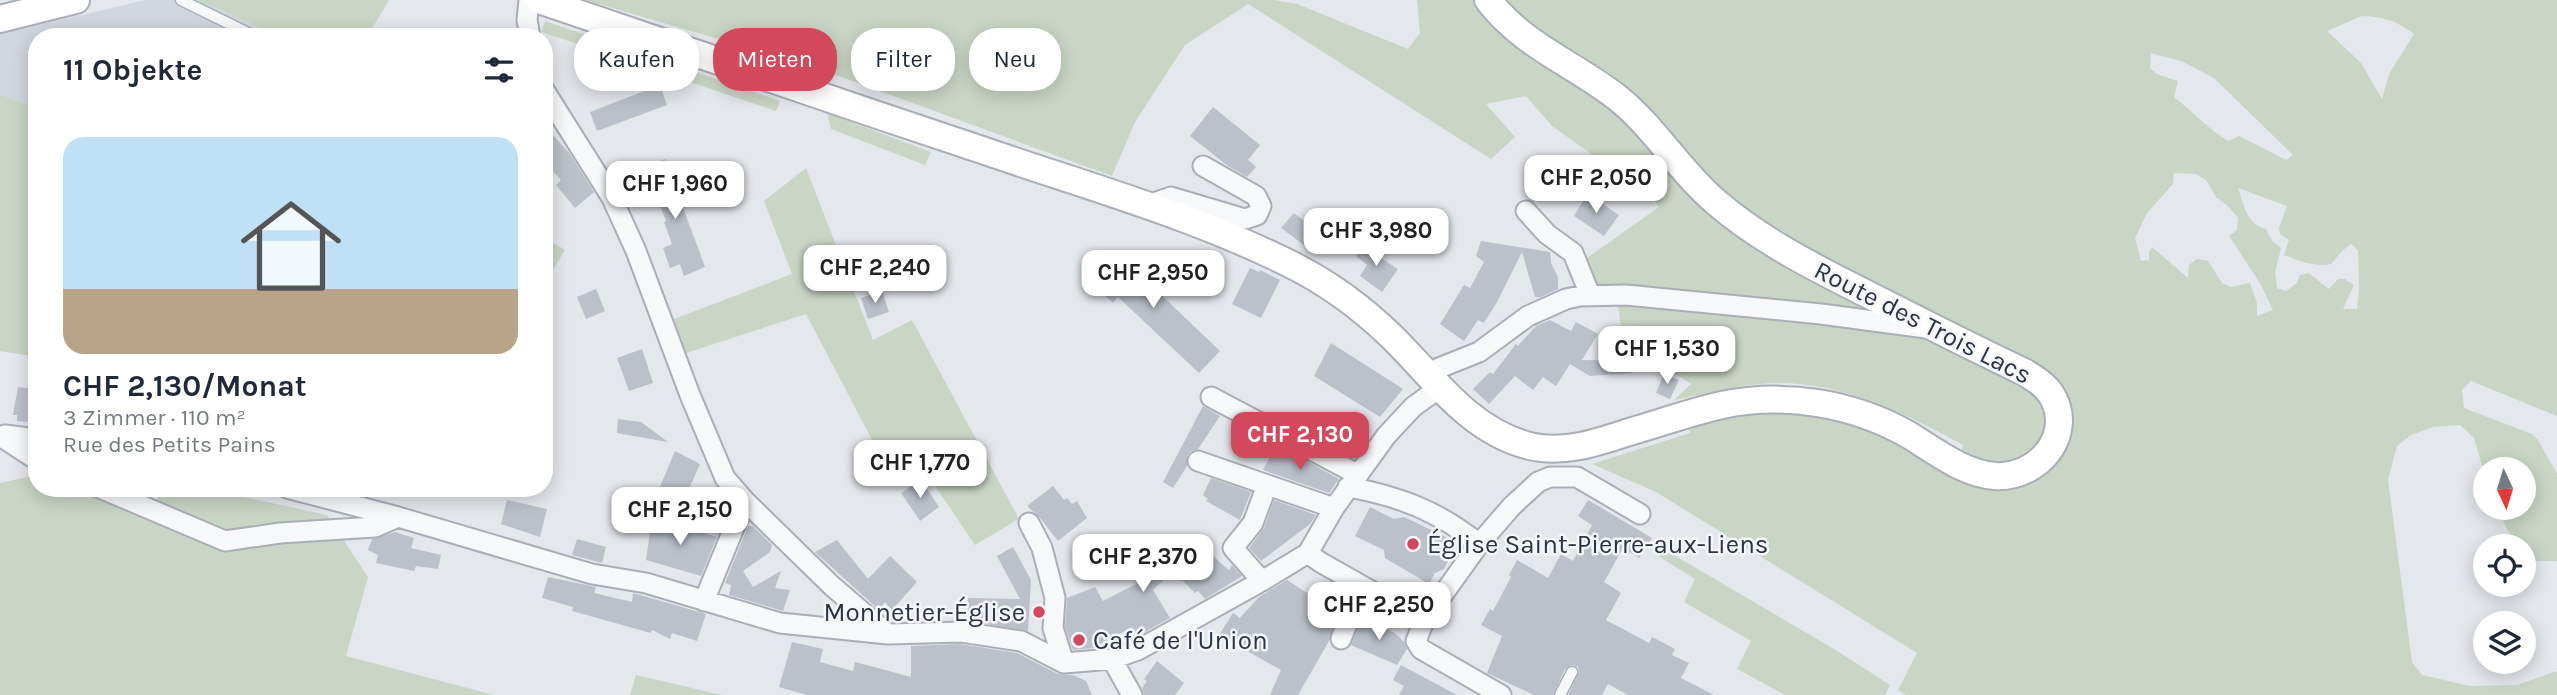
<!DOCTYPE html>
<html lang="de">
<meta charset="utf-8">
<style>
:root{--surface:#fff;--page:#f6f6f7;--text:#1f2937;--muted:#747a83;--line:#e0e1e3;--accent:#d1495b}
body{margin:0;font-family:Karla,sans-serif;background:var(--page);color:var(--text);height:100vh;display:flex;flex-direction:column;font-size:26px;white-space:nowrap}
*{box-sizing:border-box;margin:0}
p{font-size:23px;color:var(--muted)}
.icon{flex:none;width:38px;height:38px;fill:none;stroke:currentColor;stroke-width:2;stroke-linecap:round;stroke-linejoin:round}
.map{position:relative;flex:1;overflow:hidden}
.sheet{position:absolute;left:28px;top:28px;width:525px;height:469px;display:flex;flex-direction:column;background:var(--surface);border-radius:28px;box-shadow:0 4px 18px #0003}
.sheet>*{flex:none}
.banner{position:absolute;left:574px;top:28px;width:665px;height:63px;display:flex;gap:14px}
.needle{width:46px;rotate:176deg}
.tools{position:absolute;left:2473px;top:457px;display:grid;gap:14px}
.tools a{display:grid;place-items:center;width:63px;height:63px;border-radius:50%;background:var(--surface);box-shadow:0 4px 18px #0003;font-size:35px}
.price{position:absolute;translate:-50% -60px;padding:0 16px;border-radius:14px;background:#fff;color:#222;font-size:23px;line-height:46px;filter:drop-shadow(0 2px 4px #0008)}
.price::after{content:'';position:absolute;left:50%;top:42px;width:21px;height:16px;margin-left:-10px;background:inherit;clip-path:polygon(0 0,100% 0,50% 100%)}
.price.on{background:var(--accent);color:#fff}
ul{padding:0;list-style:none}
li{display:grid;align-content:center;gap:14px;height:371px;padding:0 35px}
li+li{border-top:2px solid var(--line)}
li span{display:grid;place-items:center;height:217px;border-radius:21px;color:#555}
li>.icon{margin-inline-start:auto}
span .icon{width:126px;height:126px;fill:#fffc;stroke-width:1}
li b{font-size:30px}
h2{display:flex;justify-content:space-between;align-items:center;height:84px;padding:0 35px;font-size:30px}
.pill{padding:0 24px;border-radius:28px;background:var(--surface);box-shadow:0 4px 18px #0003;font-size:24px;line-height:63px}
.pill.on{background:var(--accent);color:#fff}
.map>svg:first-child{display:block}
.built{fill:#d2d6de}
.green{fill:#c9d6c5;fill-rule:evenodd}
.building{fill:#bbc0ca}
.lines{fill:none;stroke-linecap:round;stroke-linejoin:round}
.lane-casing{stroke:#a9aeb7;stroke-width:13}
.street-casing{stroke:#a9aeb7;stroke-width:23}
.secondary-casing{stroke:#a9aeb7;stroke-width:30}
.lane{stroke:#f7f8fa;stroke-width:10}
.street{stroke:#f7f8fa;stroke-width:19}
.secondary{stroke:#fff;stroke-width:26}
.poi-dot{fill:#d1495b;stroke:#f4f6f9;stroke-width:2.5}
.labels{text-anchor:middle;stroke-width:5;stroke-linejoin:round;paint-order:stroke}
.street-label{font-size:26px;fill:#2b3445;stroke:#f4f6f9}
.poi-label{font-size:26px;fill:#2b3445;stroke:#f4f6f9;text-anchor:start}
</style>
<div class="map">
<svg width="2557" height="695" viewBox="0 0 2557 695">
<rect width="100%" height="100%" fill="#e4e7ec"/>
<path class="built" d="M146,0h52l65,29 -3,8h-223v73l-37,-16v-60z"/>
<path class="green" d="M198,0h191l-22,37h-107l3,-8z
M585,0h689l23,4 111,45 12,-16 -3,-33h1140v416l-86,-35 -9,9 2,18 68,26 6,6 19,34v87h-21l-12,-5v-10h-8l-13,-25 9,-9 -2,-4h14v-39h-8l-3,-4 -5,4h-23v7l-11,-38 -14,-13 -27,2 -22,8 -14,11 -9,34 24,182 10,13 48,11 47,-1 40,-14v24h-651l-8,-5 19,-37 -261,-161 -64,-28 98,-31 -2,-9c57,-16 121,-19 177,3 23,10 45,25 67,37l30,-14 1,-5c-63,-34 -129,-68 -204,-61 -29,3 -57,11 -85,16l17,-16 -68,-44 -6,-41 -21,-16 -9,-25 72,-51 -24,-33 -34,-13 -49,-35 -26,-30 -40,8 29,33 -24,22 -243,-155 -63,41 -50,77 -23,54 -298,-109zM2362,16c20,0 35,5 52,18l-25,40 -7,25 -21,-36 -34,-32zM2151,53l30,8 33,17 79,77 -7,5 -47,-24 -11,5c-20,-12 -36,-30 -54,-44l4,-16 -21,-7 -7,-6zM2174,173l22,1 10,6 10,17 12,9 10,12 -1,12 -8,6 31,47 13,27 -16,6v-13l-7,-20 -19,4 -9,-4 -14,-22 -11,-2 -8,6 -1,13 -36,-31 -3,5v8l-8,1 -6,-23 12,-25 26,-29zM2238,188l49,18 -8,22 1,6 9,6 -5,15c16,7 30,12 47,9l11,-13 9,-7 7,6 1,39 -2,20h-14l11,-24 -9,-6h-7l-9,10 -20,-16 -9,2 -3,8 -11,8 -9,-3 -2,-15 6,-25 -8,-6 -7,-13c-19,-4 -22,-23 -28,-41z
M545,21l235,80 -4,10 -234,-79z
M0,94l37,16v247l-37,-6z
M827,113l104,39 -6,13 -94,-36z
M806,168l67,172 39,-20 107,199 -44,26 -57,-84 -28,13 -84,-160 -123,40 -14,-33 123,-47 -28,-73z
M544,237l21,13 -21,35z
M37,475v13h37l64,27 31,-27h32l126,27 41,62 -22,79 148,39h-494v-212z
M1662,548l177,104 51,33 -5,10h-100l-48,-26 14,-28 -67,-39 11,-23 -37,-23z
M636,675l86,20h-92z"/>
<path class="building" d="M660,85l7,20 -70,26 -7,-19z
M1213,107l47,38 -12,15 8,7 -9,10 -19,-11 -38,-30z
M544,125l26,29 24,38 -19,16 -19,-23 5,-5 -17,-19z
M665,159l40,108 -21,9 -4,-12 -10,4 -7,-20 9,-4 -8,-22 2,-1 -21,-54z
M1587,194l32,21 -15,21 -30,-20z
M1294,213l22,17 -12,15 -23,-17z
M1481,241l69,11 1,11 7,14v12l-17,8h-6l-13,-45 -25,50 -13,21 -6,-3 -14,21 -24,-17 24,-39 6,3 14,-26 -8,-6z
M1365,243l12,9 -1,3 22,14 -16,23 -22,-16 7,-11 -11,-9z
M1114,250l106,101 -21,22 -81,-76 -5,6 -26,-24z
M1250,268l9,4 1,-2 20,10 -19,38 -29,-14z
M596,289l9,22 -19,8 -9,-22z
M882,291l7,21 -21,7 -7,-21z
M1550,320l21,11 5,-9 22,12 -16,26 50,1v12l-42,3 -20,-12 -14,22 -13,-9 -10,13 -18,-14 -26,28 -16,-15 17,-17 3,2 23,-30 2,2 18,-20z
M1331,343l72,46 -23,28 -66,-41z
M642,349l11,34 -24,8 -12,-33z
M1664,374l15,6 -9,19 -14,-6z
M18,387l16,2 -1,5 4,1v28l-20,-2v-6h-4z
M1203,406l17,10 -22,33 -7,2 -4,5v10l-14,22 -10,-6z
M618,419l23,3 27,20 -51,-9z
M1274,449l20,10 2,-4 43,24 -10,14 -66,-23z
M675,451l25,13 -15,34 -26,-9z
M1211,478l40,14 -11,28 -34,-19 2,-2 -5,-4z
M921,480l18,27 -19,14 -19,-28z
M1053,486l11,14 3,-2 5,6 5,-3 10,17 -29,23 -17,-22 -14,-13z
M507,500l40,9 -7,28 -39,-13z
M1274,500l42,15 -6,9 -49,37 -12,-13 15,-20z
M1588,500l64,38 -13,20 -16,-10 -19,34 17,11 -15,27 43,23 3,-6 23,12 -3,6 17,8 -8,15 33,17h-86l-20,-11 -6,11h-34l11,-23 -1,-5 -6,-2 -7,4 -12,26h-19l-47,-22 15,-37 -21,-11 9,-16 3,2 18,-34 -2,-2 8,-15 31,18 13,-24 12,7 19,-36 -14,-9z
M1370,507l24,12 10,-2 46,22 -5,9 4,11 -5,10 -9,4 -6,11 -44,-26 -1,-8 -29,-14z
M655,521l41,2 -3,7 24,7 -16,39 -55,-16 4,-28 4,1z
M748,526h5l19,19 -2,7 -27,19 10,16 28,-16 -6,17 15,2 -7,21 -54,-16 2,-10 -6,-2z
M395,532l19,6 -3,10 30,7 -3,14 -22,-3 -2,5 -38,-8 2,-8 -10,-5 4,-11z
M1193,534l11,8v6l19,17 6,5 3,-5 10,11 -37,23 -7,-8 -3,2 -22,-22 -20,19 17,28 -34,19 -4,-10 -39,21 -20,2 -8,-23 2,-29 28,-11 8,14 43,-22 -26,-29 14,-14 29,34 6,-3 -4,-5z
M577,539l29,8 -4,16 -30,-8z
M837,540l31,39 22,-23 27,26 -25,28 -7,-8 -6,8 -64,-58z
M1013,547l18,33 -3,51 -60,-10v-23l52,1 -23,-43z
M548,577l48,10 -2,6 38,9 1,-9 73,21 -9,27 -25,-8 -2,6 -18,-9 -1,3 -79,-22 1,-4 -31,-9z
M1287,580l51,33 -9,28 -31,54h-28l11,-25 -62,-35 14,-22 7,5 19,-21z
M1362,618l33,15 9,9 3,7 -10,16 -46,-20z
M792,642l31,7 -3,13 33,9 2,-9 56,15v-31l49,-2 57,9 41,21 15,1 13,6 6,14h-285l-28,-8z
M1157,661l27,22 -9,12h-31l-2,-7 5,-7 -3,-2z
M1401,665l56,30h-58l5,-9 -11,-6z"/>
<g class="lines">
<defs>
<path id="lane" d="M181,0l67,33v4
M1560,695l12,-23"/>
<path id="street" d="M529,0l-2,20 3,17
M544,90l68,108 24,53 54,144 35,83 20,23 87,85 56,48
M1145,206l26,-9 74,22 12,-4 4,-9 -5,-10 -53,-30
M1526,211l21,23 26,19 17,42
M1429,375l10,-7 40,-16 49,-36 38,-17 14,-3 46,-1 195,19 105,14
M1211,397l146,77
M5,435l32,4
M0,436l37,24
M1198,461l136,47
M1348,487c51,9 90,24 131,57
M100,488l125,53 55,-8 95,-6 23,-10
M287,488l111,29 194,57 54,9 134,40 108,11 73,-2 60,9 43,22 48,-4 26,-9 124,-69 46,-28 26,-45 52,-72 27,-29 26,-19
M1029,523l13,25 13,50 -2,30 11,35
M1308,553l12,9 104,59
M1262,581l-29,-33 20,-25 14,-38
M704,601l41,-100
M1341,639l21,-53
M1112,659l20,36
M1501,695l-80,-46 -5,-8 8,-20 55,-77 33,-38 26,-24 12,-5h27l63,37"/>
<path id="secondary" d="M539,0c149,51 299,102 449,152 99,34 202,63 296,109 40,19 76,45 107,75 42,41 77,93 135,109 35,10 70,-2 103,-13 31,-9 62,-20 93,-27 63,-13 131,-2 187,30 26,16 55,39 86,41 43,3 81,-42 56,-82 -7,-10 -17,-16 -27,-22 -48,-23 -96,-47 -143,-71 -56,-28 -116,-57 -164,-98 -37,-31 -61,-74 -98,-104 -44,-35 -96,-53 -131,-99
M0,19l76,-19"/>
</defs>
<use href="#lane" class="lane-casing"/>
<use href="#street" class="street-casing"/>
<use href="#secondary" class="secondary-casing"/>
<use href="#lane" class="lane"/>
<use href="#street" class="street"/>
<use href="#secondary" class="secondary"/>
</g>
<g class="poi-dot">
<circle cx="1413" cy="544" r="7"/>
<circle cx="1039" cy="612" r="7"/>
<circle cx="1079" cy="640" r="7"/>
</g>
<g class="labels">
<g class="street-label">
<text transform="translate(1923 322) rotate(27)" y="9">Route des Trois Lacs</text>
</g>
<g class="poi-label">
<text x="1427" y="553">Église Saint-Pierre-aux-Liens</text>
<text x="1025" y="621" text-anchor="end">Monnetier-Église</text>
<text x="1093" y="649">Café de l'Union</text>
</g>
</g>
</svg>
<div class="tools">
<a><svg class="needle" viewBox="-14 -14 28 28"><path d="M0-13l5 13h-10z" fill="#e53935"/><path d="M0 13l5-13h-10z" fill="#747a83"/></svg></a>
<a><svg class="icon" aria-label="locate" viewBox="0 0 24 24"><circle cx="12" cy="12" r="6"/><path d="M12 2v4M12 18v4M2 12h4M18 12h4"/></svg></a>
<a><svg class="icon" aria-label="layers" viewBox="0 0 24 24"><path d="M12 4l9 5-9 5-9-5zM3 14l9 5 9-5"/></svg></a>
</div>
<b class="price" style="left:1596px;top:215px">CHF 2,050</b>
<b class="price" style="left:675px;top:221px">CHF 1,960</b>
<b class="price" style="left:1376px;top:268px">CHF 3,980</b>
<b class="price" style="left:875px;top:305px">CHF 2,240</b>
<b class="price" style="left:1153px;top:310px">CHF 2,950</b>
<b class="price" style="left:1667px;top:386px">CHF 1,530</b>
<b class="price on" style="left:1300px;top:472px">CHF 2,130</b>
<b class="price" style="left:920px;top:500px">CHF 1,770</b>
<b class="price" style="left:680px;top:547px">CHF 2,150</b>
<b class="price" style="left:1143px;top:594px">CHF 2,370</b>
<b class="price" style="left:1379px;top:642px">CHF 2,250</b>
<div class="banner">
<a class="pill">Kaufen</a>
<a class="pill on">Mieten</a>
<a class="pill">Filter</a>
<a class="pill">Neu</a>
</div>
<section class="sheet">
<h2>11 Objekte<svg class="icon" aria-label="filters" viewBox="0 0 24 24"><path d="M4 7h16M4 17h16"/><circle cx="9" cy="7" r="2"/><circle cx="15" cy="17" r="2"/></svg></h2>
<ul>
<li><span style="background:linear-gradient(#bfe0f5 70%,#b9a48a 0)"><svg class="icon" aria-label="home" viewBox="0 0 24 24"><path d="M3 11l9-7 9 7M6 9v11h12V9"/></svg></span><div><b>CHF 2,130/Monat</b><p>3 Zimmer · 110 m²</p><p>Rue des Petits Pains</p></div></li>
</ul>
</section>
</div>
